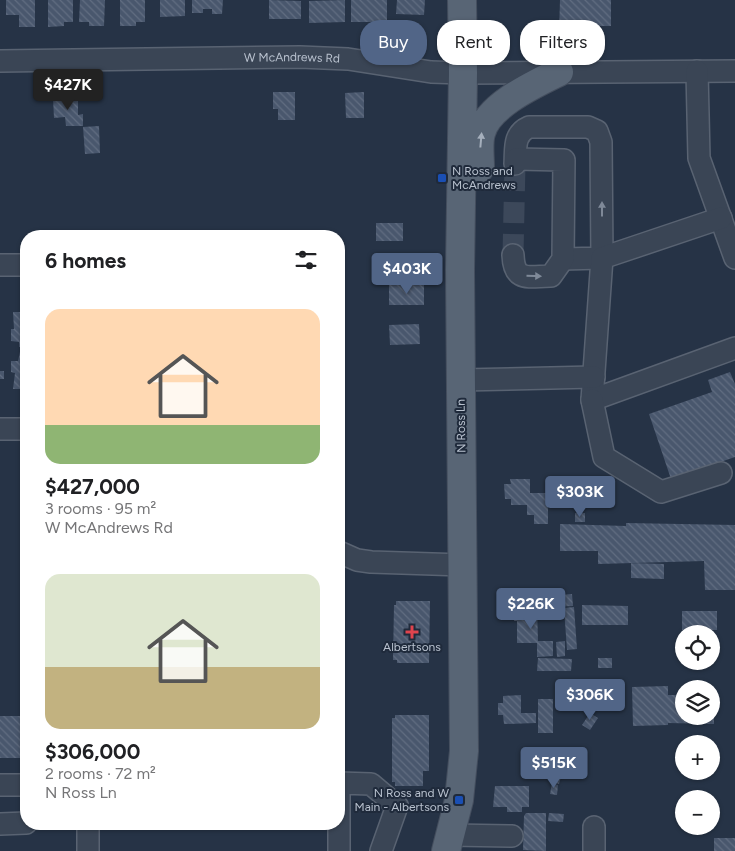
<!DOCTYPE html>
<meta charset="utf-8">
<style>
:root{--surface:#fff;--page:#f6f6f6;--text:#202124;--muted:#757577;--accent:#516587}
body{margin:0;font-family:Figtree,sans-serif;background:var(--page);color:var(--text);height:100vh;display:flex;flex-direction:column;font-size:19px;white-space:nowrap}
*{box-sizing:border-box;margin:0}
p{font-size:16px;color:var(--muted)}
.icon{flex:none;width:28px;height:28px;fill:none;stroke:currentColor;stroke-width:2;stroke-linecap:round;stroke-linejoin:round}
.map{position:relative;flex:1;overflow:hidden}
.details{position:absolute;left:20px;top:230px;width:325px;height:600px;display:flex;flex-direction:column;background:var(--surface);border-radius:20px;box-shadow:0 1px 4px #0004}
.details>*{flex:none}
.banner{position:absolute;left:360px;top:20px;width:300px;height:45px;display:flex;gap:10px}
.fabs{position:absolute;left:675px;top:625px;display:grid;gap:10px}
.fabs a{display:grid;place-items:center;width:45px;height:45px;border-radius:50%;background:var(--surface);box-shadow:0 1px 4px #0004;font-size:25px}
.price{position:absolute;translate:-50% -42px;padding:0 11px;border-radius:5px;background:var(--accent);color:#fff;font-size:16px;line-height:32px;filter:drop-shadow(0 1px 2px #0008)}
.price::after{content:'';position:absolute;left:50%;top:30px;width:15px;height:11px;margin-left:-8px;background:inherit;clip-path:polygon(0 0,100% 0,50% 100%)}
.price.selected{background:#222;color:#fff}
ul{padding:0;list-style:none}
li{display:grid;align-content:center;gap:10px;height:265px;padding:0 25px}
li span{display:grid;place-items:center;height:155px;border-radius:15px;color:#555}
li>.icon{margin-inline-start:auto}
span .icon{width:90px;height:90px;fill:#fffc;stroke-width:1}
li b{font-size:21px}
h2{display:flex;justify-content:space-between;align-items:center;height:60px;padding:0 25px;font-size:21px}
.pill{padding:0 18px;border-radius:20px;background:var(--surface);box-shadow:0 1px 4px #0004;font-size:18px;line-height:45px}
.pill.selected{background:var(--accent);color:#fff}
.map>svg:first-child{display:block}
.building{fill:url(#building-back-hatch)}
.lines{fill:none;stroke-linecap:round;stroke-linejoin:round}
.minor-tunnel{stroke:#3c485a;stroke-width:21;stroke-dasharray:21 11;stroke-linecap:butt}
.minor-casing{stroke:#596372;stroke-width:24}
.major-casing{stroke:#444e5e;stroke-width:30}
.minor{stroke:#3a4555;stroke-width:21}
.major{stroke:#586575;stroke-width:28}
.oneway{fill:#a5afbc}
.oneway2{fill:#7f8998}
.transit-dot{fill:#1a4fb4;stroke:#1f2a3b;stroke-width:2}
.health-dot{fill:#e0444e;stroke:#1f2a3b;stroke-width:2}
.labels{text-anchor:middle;stroke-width:4;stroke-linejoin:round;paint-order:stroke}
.street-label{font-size:12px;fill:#b8c1ce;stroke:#1f2a3b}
.poi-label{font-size:12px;fill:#b8c1ce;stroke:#1f2a3b;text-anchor:start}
</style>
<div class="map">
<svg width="735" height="851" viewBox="0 0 735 851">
<defs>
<pattern id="building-back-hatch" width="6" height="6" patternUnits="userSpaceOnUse" patternTransform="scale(1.25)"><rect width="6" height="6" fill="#49576d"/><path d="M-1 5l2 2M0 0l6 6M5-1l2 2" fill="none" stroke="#616d81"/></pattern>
</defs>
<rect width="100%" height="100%" fill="#263346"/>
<path class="building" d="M6,0h29v27h-16v-12h-13z
M48,0h25v22h-9v4l-16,1z
M80,0h25l-1,26h-15v-4h-10z
M120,0h25v22h-9v4h-16z
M160,0h25v16l-25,1z
M192,0h31l-1,14h-10v-5h-9v4h-11z
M269,0l32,1v18h-32z
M345,0v22l-36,1v-22z
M351,0h36v22h-36z
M397,0h28l-1,15 -28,-1z
M560,0h51v26h-40v7l-12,-1z
M273,92h22v28h-17v-11h-5z
M364,92v26h-18l-1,-25z
M53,98h25v17l5,-1v12h-17l-1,-9 -11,1z
M99,126l1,27 -15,1 -2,-27z
M376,223h27v18h-27z
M424,284v21h-35v-20z
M13,312h13v77h-13l2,-16 -4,-1v-11h7l3,-14h-2v-5l-8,-1v-12h3z
M419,324l1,20 -30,1 -1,-20z
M0,371h4v8h-4z
M730,372l5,12v73l-64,22 -22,-65 63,-22 -4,-12z
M510,479h20v14h18v31h-14v-9h-7v-10h-16v-6h-6l-1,-15h7z
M575,513h10v9h-10z
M626,523l109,2v65h-30l-1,-29 -106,3v-13h-38v-27l66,2z
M631,563l33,1v15l-33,-1z
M559,592v3l13,-1 1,12 -21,1 -1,-14z
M396,601h34l-1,62h-32v-3h-4l1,-55h2z
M582,605l46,1v19h-46z
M537,606l1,35h15v15l-16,1v-14h-20v-22h-3v-14z
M574,607l3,42 -10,1 -3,-42z
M682,611h35v19h-35z
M565,641v15l-8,1 -1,-15z
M538,658l34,1 -1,12h-34z
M598,658h14v10h-14z
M668,686v9h16v21h27v-19h3v27l-46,-1v2l-35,1 -1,-39z
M521,695v18h15v10l-32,1 -1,-9h-5v-12h5v-7z
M538,699h15v34h-15z
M590,713l8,5 -8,12 -8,-5z
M395,715h34v56h-6v15h-28v-4h-3v-64h3z
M0,716h26v42h-26z
M554,769l9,1 -4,14 -7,-2z
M552,783l6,2 -1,10 -7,-1z
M495,786h34v21h-7v5h-15v-5h-14z
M526,813h20v38l-23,-1 1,-34z
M549,813l15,1 -1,8 -15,-1z
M714,838h21v13h-21z"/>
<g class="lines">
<path class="minor-tunnel" d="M513,255l2,-91"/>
<defs>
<g id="minor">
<path id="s1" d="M0,61l300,-4 48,2 83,13 32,1 272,-2"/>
<path d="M697,71l2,87 36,100"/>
<path d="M515,164c1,-15 -2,-30 14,-37h59l9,4 4,11 1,116 -39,1"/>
<path d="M721,218l-119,40 -10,142 143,-52"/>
<path d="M513,255c1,28 16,21 38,21l12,-17 1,-99 -48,-1"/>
<path d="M0,265h26"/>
<path d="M461,380l133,-3"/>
<path d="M592,400l12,57 57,35 60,-19"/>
<path d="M0,429h26"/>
<path d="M339,552l18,8 14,2 92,3"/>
<path d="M0,785h26"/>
<path d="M0,824l26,-1"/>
<path d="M88,824v27"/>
<path d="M594,827v24"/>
<path d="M451,835l61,1"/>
<path d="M339,851v-68l32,1 26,22 -16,45"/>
</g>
<path id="major" d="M480,168c0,-12 -2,-25 1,-35 7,-28 54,-49 78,-61
M446,851l13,-51 5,-49 -4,-481 3,-197 -1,-73"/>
</defs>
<use href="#minor" class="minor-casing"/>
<use href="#major" class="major-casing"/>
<use href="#minor" class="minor"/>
<use href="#major" class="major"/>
</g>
<defs><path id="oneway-solid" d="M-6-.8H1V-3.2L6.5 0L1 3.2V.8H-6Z" transform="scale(1.25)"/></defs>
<use class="oneway" href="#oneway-solid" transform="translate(481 140) rotate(-85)"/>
<g class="oneway2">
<use href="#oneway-solid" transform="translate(602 209) rotate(-90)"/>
<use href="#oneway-solid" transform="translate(534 276) rotate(1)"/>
</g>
<g class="transit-dot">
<rect x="437" y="173" width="10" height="10" rx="2.5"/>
<rect x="454" y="795" width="10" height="10" rx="2.5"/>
</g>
<path class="health-dot" d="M409.5 624.5h5v5h5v5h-5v5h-5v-5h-5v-5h5z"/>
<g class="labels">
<g class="street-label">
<text dy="4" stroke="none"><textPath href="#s1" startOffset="292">W McAndrews Rd</textPath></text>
<text transform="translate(461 426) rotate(-91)" y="4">N Ross Ln</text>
</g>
<g class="poi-label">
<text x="452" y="175">N Ross and<tspan x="452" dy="14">McAndrews</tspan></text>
<text x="412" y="651" text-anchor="middle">Albertsons</text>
<text x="449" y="797" text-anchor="end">N Ross and W<tspan x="449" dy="14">Main - Albertsons</tspan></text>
</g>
</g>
</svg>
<div class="fabs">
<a><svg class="icon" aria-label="locate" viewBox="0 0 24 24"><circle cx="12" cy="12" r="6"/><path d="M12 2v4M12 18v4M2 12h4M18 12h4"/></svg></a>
<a><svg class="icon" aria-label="layers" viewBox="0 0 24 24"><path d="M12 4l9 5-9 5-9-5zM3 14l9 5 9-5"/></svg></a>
<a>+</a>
<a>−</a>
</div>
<b class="price selected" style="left:68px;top:111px">$427K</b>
<b class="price" style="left:407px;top:295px">$403K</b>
<b class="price" style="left:580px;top:518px">$303K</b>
<b class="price" style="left:531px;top:630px">$226K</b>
<b class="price" style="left:590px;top:721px">$306K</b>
<b class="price" style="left:554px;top:789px">$515K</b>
<div class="banner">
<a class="pill selected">Buy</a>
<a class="pill">Rent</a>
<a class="pill">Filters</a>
</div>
<section class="details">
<h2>6 homes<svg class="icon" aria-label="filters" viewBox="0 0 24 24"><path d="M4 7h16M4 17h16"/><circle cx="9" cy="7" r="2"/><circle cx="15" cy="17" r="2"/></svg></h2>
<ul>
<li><span style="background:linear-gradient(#ffd9b3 75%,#8fb573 0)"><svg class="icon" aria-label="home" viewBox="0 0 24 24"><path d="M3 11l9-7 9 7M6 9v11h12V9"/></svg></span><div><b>$427,000</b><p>3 rooms · 95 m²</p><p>W McAndrews Rd</p></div></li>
<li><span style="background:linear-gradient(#dfe7d0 60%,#c2b280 0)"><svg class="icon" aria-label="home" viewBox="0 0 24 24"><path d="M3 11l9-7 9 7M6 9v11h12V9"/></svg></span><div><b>$306,000</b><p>2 rooms · 72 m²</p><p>N Ross Ln</p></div></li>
</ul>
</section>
</div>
